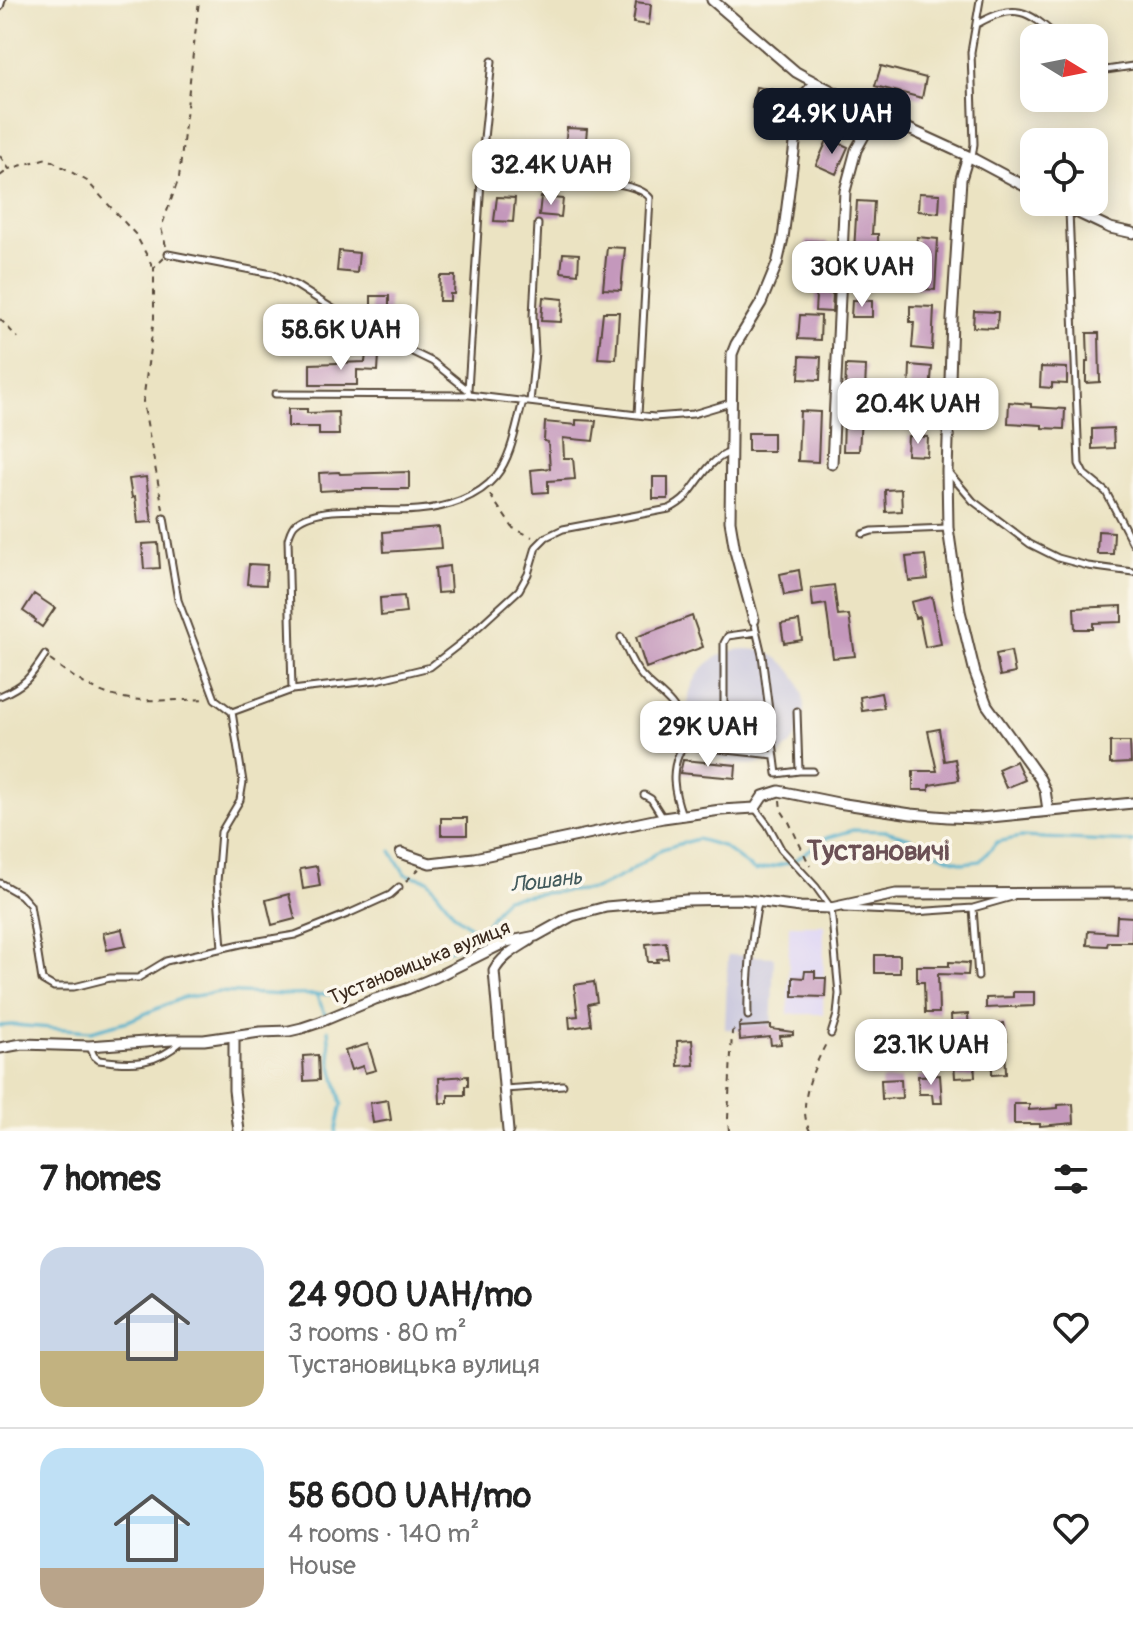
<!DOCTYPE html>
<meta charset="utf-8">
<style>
:root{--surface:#fff;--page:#f2f2f2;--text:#222;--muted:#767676;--line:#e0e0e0;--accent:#111827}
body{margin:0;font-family:Pangolin,sans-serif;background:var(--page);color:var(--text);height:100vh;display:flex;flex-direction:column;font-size:30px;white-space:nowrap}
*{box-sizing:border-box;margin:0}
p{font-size:26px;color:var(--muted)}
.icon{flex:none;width:44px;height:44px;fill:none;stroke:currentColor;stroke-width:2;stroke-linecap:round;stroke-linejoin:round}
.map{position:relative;height:1131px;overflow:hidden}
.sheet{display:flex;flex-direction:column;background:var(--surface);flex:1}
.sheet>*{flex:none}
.needle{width:52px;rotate:100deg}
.buttons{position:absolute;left:1020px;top:24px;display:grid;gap:16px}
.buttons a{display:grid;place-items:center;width:88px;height:88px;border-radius:16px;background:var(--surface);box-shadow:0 4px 20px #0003;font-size:40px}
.price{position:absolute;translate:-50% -68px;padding:0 18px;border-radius:16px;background:#fff;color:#222;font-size:26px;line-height:52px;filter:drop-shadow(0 2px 4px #0008)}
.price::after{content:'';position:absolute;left:50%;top:48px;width:24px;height:18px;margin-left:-12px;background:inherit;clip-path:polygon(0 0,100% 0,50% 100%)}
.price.current{background:var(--accent);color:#fff}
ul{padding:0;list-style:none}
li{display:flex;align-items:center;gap:24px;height:200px;padding:0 40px}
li+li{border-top:2px solid var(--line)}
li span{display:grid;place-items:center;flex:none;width:224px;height:160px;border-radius:24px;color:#555}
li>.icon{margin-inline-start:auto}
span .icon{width:96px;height:96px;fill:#fffc;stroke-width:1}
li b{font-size:34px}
h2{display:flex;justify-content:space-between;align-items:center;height:96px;padding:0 40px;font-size:34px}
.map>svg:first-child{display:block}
.built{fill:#ded5f5}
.industrial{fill:#c3c1db}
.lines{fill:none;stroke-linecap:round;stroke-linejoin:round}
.stream{stroke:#4dafcc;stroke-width:3}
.building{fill:#c498bc}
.service-casing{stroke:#554637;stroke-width:9}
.minor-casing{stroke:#554637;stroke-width:13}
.path{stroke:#554637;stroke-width:2;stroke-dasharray:6 6;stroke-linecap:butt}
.service{stroke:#fff;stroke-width:5}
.minor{stroke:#fff;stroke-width:9}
.labels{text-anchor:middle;stroke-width:7;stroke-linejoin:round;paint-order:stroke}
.street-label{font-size:20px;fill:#3b2a1e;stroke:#fbf7ec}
.water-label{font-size:22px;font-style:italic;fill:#41595b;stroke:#fbf7ec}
.district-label{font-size:28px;font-weight:bold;fill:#6b5055;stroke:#fbf7ec}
</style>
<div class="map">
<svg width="1133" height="1131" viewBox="0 0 1133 1131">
<rect width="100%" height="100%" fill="#fbf7ec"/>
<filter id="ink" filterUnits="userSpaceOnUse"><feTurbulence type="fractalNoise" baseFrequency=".0125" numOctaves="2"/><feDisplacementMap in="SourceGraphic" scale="16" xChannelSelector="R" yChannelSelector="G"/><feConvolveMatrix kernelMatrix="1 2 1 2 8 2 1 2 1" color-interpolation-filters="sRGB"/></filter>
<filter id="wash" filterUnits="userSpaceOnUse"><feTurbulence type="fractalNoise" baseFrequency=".006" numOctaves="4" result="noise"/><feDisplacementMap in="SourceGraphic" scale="32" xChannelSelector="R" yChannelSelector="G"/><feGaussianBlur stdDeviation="1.8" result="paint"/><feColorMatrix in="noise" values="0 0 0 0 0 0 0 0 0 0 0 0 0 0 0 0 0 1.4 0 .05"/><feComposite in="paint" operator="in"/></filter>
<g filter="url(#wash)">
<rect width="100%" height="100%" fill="#ebe3c2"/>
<path class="built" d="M789,925h35l-1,89h-35z"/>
<path class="industrial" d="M688 707a58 58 0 1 1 116 0a58 58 0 1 1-116 0Z
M728,955l46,2 -3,74 -46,-2z"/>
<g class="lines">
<path class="stream" d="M391,851l14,23 23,6 28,36 22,17
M317,996l8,18
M0,1026l12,-1 79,6 37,-10 54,-23 37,-6 66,3 62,-1 30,-14 35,-20 50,-14 17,-12 26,-36 39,-5 51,-4 29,-14 38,-26 35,-10 25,7 33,25 37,-9 34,-24 27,-8 33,1 24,7 27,15 26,10 17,-2 17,-19 24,-5 112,5
M328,1030l3,32 11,42 -6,27"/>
</g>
<g id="blocks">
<path class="building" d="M636,2l15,2 -2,21 -16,-2z
M881,66l45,12 -4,20 -47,-12z
M756,87l18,3 -4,21 -18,-3z
M567,128l20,1 -2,21 -20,-2z
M828,138l20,9 -12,27 -20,-9z
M919,193l21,1 -1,19 -21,-2z
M497,197l18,1 -2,24 -19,-1z
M541,197l22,2 -2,18 -22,-2z
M857,201l17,1 -2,32h6v13h-4l-1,39 -21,-2z
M917,237l21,2 -3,51 -23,-2z
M806,241l22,1 -2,51 7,1 -1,18 -17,-1 2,-31 -12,-1z
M607,247l18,1 -4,42 -18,-1z
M339,251l20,2 -2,20 -20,-2z
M563,253l16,1 -1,20 -17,-2z
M440,276h15l-1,18h-4v7h-11z
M371,296h18v18h-18z
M543,297l20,2 -2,23 -20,-1z
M852,300l20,1v16h-21z
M910,306l24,1 -2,43 -20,-2 2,-26h-4z
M974,311l24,1 -1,16 -24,-1z
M603,312h16l-3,47 -18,-1z
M800,315l21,1 -1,24 -22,-1z
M1087,333h12l1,49 -14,1v-21h2z
M366,354l13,1 -1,16 -21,-1v15h-47v-21l55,-2z
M800,356l21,1 -1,23 -21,-1z
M846,365l20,1 -2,52 -3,-1 -2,34h-16z
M910,365l22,2 -4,51 -20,-2z
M1041,367l26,1v16l-15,-1v5l-12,-1z
M1009,402l22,2v3l34,2 -1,20 -22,-1v-3l-34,-2z
M288,409h19v4l31,-1 1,23h-20v-8h-31z
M800,411l20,1 -2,50 -20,-1z
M576,420l20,1 -3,20 -30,-3 1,20h9l2,21 -27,2v11l-15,1 -2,-23 19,-2 -2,-26 -4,-1 1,-19 31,3z
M1113,428l1,20 -22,1v-20z
M748,433h25v18h-25z
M908,436l20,1 -1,19 -20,-1z
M339,472l1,2 69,-2v17h-54l-35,2 -1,-18z
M146,477l6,45 -14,1 -3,-26 -3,1 -3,-19z
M653,477h15v22h-15z
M901,489l1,22 -16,1 -1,-22z
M439,527l2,21 -57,4 -1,-20z
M1098,531l16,1 -1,22h-16z
M158,543l2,25 -16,1 -2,-25z
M925,555l3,24 -19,2 -3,-24z
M249,564l18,1 -1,20 -19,-1z
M449,566l2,26 -14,1 -2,-25z
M799,570l3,22 -18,3 -4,-21z
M834,585l4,31 11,-1 6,41 -22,2 -7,-54 -13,2 -2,-18z
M34,594l21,14 -13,19 -7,-5 1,-2 -13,-9z
M404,596l2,17 -25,3 -1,-18z
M932,597l9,47 -16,3 -6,-30 -4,1 -4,-16z
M1122,606v16l-29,1v6h-18l-1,-21z
M692,616l11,31 -57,21 -10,-31z
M799,621l3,19 -18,3 -3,-19z
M1011,651l4,22 -15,3 -4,-22z
M881,693l3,15 -22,3 -2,-14z
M939,729l5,32 11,-2 4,21 -30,5v5h-16v-19h24l-9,-40z
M1110,742h20l1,21 -21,1z
M683,760l53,5 -1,13 -55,-5z
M1016,761l9,19 -19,8 -8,-19z
M441,818h26v17h-26z
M317,866l3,20 -17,3 -3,-20z
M289,894l6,25 -23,6 -6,-25z
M1117,916l16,1 -1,25h-24l-1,4 -20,-1 1,-14 28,2z
M122,929l4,17 -19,4 -4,-17z
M666,942l2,16 -11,1 1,3h-10l-2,-18z
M875,955h25v18h-25z
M949,962l20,1 -1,12 -30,-1 1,39h-14l-1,-31h-7v-16h32z
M805,971h10v7h11l-1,19 -32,-1v-19l11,1z
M594,982l3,20 -9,2 3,21 -21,3 -1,-11 9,-1 -4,-31z
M1013,992h21v14l-48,2v-10l27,-1z
M968,1014l1,21 -17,1 -1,-21z
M1004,1023l3,18h-2l1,33 -14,1v-21h6l-4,-29z
M771,1025v4l22,3v3l-13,1 1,8 -10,1 -1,-8 -30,3 -1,-13z
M692,1040l2,25 -16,1 -1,-25z
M368,1044l8,26 -11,3 -2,-7 -12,4 -6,-19z
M318,1055l1,25 -15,1 -1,-25z
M974,1060l1,17 -20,1 -1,-17z
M940,1075l2,28h-9l-1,-9h-13l-1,-18z
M468,1076v10h-3v9h-17v8h-8l-1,-25z
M901,1079l1,19 -20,1 -1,-19z
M388,1100l3,20 -18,3 -3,-20z
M1014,1104h15v6l29,-2v-3l15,-1 1,19 -34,3v-2h-26z"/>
</g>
</g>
<g filter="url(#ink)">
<use href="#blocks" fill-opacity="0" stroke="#554637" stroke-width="2"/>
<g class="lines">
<defs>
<path id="service" d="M0,7l2,-7
M977,24c38,-21 50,-15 81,14
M1094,67l12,3 27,-4
M972,158l2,-14 -3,-92 9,-52
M571,180c20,1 67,2 79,18l-12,217
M1069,210l10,254 5,10 22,18 27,52
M168,254l104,20 25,12 68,43 68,33 35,28 1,5
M468,390l15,-242 9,-87
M275,394l194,1 185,22 39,-3 37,-11
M530,402l5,-50 -2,-36 5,-92
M950,474l23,27 57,43 28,14 30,8 45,6
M164,518l14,82 37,99 17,13
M863,534l9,-3 75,-3
M754,621l8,34 15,119 22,-3 -2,-60
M621,637c6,13 11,28 21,39 13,15 34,25 39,47 2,8 0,18 1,25
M292,690l-4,-151c2,-6 3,-12 8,-16 25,-21 91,-9 122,-13 27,-2 60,-12 78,-34 16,-20 20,-50 27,-75
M0,696c25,-11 30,-18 45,-41
M720,749l4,-47v-59l4,-7 29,-4
M799,771h14
M644,795l7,4 12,19
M755,808l13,17 13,24 35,38 15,21 8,86 -2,21 -6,19
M682,815c-8,-22 -13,-45 0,-67l7,-2 85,9
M0,883l21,12 9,10 12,75 12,7h20l36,-9h28l28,-17 75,-17 54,-9 55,-22 40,-18 9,-8
M973,908l5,69
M844,909l70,3 59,-4 39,-11
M222,948l-5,-66 4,-50 19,-32 3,-18 -11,-70 60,-22 85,-10 53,-13 31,-24 58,-53 9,-16 8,-27 10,-10 17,-8 106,-20c6,-3 11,-6 16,-11 14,-16 24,-39 46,-46
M748,1016c-1,-38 3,-77 10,-114
M90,1047l4,9 5,4c34,5 57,5 83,-19
M504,1089l59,-4"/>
<path id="minor" d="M712,0l84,72 9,5 71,37 92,42 66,35
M968,156l-7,23 -9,140 -5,152 1,57 12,83 15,62 12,32 53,74 5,11 3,20
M1055,202l55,26 23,5
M832,464l13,-273 11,-41 20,-36
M754,620l-19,-69 -5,-30 2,-167 4,-10 25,-41 16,-39 6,-26 17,-134 4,-9 11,-12
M401,853l29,10 44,-5 189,-40 58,-8 34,-2 8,-12 16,-5 59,12 73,11 37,3 32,1 153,-15
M234,1036v54l5,41
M0,1048l22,-4 67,2 83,-6h32l56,-8 29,-1 13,-3 18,-6 55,-23 32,-10 29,-12 70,-35 30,-6 36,-20 34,-9 80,-7 54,-1 60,8 31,1 65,-14 237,-1
M508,1131l-14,-160c8,-15 22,-22 36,-31"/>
</defs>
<use href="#service" class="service-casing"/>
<use href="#minor" class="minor-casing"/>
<path class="path" d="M0,156l9,13 38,-11 40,23 49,54 17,32
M0,176l8,-6
M166,246l-5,-18 18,-50 20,-178
M0,319l18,19
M490,495l23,33 19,9
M163,509l-20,-107 11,-84v-50l10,-10
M50,660c19,14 37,28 60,35 26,8 68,5 96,4
M780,800l1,10 8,12 21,44
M406,881l13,-12
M729,1131l-1,-12 4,-87 10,-10
M810,1131c-14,-25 4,-65 17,-89"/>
<use href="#service" class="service"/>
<use href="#minor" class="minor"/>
</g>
</g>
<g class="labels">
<g class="street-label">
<text transform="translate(419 962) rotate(-22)" y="7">Тустановицька вулиця</text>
</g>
<g class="water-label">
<text transform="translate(546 880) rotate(-7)" y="8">Лошань</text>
</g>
<g class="district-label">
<text x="878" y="860">Тустановичі</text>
</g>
</g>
</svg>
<div class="buttons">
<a><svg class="needle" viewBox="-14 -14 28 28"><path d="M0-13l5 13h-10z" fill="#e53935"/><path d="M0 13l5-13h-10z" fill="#767676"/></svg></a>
<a><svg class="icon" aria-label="locate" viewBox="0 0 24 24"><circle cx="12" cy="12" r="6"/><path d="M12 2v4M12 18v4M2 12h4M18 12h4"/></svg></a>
</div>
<b class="price current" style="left:832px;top:156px">24.9K UAH</b>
<b class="price" style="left:551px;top:207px">32.4K UAH</b>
<b class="price" style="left:862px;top:309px">30K UAH</b>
<b class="price" style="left:341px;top:372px">58.6K UAH</b>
<b class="price" style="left:918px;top:446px">20.4K UAH</b>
<b class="price" style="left:708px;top:769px">29K UAH</b>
<b class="price" style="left:931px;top:1087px">23.1K UAH</b>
</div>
<section class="sheet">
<h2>7 homes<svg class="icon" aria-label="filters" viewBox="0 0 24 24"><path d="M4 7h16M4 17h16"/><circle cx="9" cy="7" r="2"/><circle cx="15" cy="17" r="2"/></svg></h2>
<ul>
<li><span style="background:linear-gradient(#c9d6e8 65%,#c2b280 0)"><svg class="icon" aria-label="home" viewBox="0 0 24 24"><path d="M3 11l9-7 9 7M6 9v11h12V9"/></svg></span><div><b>24 900 UAH/mo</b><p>3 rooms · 80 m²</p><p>Тустановицька вулиця</p></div><svg class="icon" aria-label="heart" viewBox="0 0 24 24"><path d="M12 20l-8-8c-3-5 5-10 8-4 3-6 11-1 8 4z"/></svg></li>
<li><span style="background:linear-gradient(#bfe0f5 75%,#b9a48a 0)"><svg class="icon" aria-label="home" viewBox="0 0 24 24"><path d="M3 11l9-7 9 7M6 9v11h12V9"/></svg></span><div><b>58 600 UAH/mo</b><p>4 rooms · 140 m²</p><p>House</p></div><svg class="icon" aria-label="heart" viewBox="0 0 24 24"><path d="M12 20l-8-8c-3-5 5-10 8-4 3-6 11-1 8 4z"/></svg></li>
</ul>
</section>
